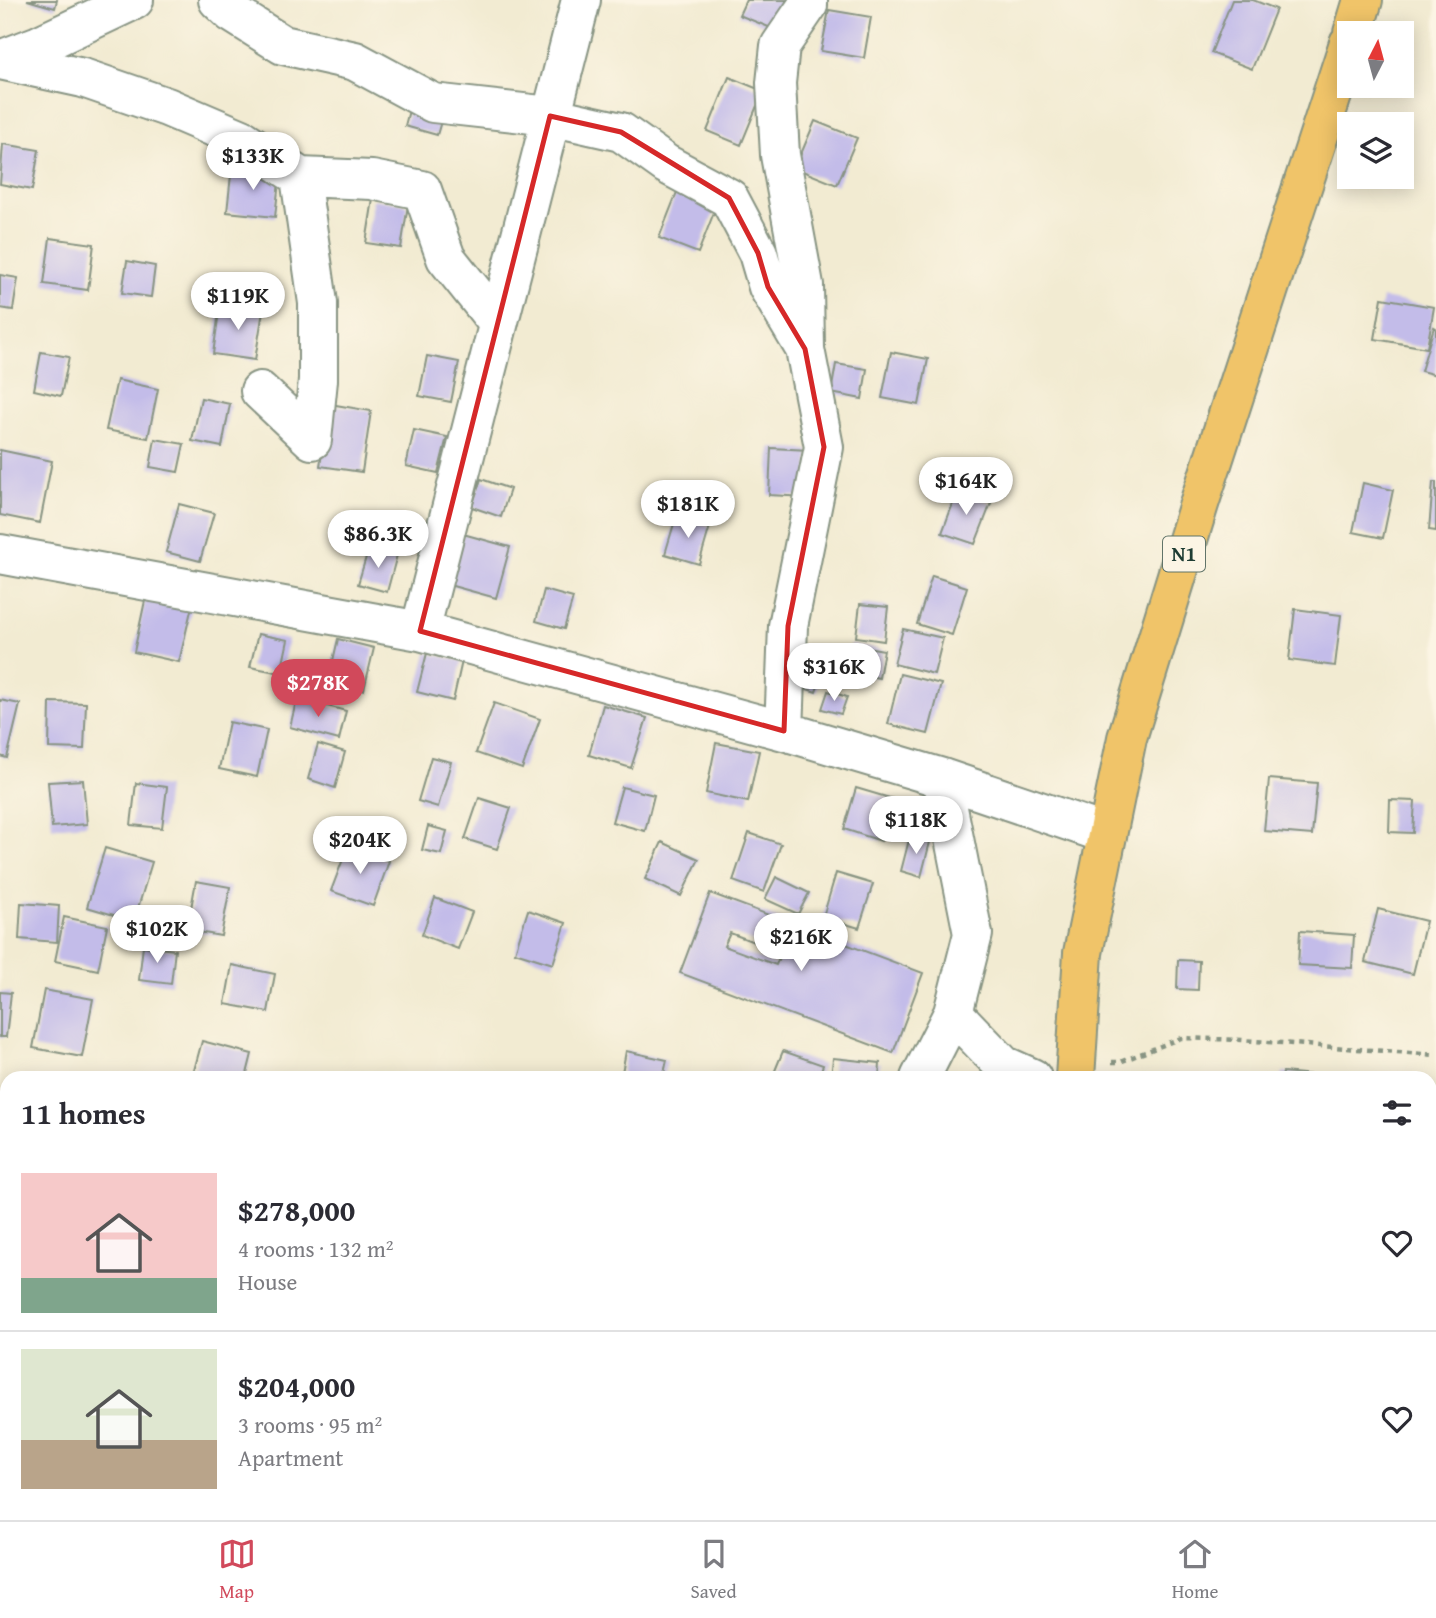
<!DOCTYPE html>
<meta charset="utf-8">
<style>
:root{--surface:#fff;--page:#f2f2f3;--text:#2b2b33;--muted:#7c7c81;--line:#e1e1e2;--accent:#d1495b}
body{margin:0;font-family:"Gentium Book Plus",serif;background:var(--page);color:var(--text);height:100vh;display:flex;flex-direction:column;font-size:26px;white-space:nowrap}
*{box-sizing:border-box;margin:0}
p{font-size:23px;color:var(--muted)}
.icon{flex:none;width:38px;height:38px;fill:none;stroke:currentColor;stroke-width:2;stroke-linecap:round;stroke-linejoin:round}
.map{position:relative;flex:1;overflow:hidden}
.side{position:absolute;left:0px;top:1071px;width:1437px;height:450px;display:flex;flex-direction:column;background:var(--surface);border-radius:21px 21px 0 0;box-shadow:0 4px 18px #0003}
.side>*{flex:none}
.needle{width:46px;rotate:6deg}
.controls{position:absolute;left:1337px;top:21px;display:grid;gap:14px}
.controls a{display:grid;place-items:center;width:77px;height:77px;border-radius:0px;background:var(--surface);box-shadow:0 4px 18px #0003;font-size:35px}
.price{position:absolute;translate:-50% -60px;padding:0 16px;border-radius:24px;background:#fff;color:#222;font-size:23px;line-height:46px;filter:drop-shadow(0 2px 4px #0008)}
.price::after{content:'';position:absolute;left:50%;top:42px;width:21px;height:16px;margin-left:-10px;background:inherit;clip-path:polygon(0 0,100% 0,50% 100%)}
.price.active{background:var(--accent);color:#fff}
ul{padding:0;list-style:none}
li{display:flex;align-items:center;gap:21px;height:175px;padding:0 21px}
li+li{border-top:2px solid var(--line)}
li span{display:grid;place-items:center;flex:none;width:196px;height:140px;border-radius:0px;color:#555}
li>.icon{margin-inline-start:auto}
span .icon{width:84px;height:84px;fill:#fffc;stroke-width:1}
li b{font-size:30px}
h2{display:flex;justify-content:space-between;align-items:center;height:84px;padding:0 21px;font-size:30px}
.dock{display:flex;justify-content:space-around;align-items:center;height:98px;border-top:2px solid var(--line);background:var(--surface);font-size:19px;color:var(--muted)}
.dock a{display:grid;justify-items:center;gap:4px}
.dock .active{color:var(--accent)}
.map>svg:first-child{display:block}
.building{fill:#c3bce9;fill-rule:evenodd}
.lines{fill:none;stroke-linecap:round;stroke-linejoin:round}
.street-casing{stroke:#889483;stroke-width:42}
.highway-casing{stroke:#889483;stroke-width:42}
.path{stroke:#889483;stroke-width:4.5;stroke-dasharray:5 5;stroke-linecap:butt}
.street{stroke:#fff;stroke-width:38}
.highway{stroke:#f0c469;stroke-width:38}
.marked{fill:none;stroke:#d62828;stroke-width:5;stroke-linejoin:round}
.labels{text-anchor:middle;stroke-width:5;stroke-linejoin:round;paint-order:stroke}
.shield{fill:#fcf5e5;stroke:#617469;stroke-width:2}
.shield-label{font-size:21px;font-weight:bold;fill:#1f3d34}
</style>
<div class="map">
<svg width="1436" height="1520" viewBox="0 0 1436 1520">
<rect width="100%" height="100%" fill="#fcf5e5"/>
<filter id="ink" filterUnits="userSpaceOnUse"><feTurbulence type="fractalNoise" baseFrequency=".0143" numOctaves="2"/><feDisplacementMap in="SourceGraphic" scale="14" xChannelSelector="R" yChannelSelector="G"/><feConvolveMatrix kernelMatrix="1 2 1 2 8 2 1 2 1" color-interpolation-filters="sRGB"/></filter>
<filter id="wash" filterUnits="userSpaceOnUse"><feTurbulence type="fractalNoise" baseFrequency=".00686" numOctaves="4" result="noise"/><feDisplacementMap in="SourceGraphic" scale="28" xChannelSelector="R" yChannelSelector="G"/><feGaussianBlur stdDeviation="1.57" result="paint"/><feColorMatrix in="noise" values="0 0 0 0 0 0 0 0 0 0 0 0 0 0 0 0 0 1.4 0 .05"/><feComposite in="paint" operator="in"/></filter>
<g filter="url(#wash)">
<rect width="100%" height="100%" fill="#f2ebd2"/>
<g id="blocks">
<path class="building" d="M27,0h30l-2,8z
M746,0h49l-14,32 -42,-17z
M1232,0h21l23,9 -24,60 -41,-16z
M829,10l42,7 -7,41 -43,-7z
M729,77l34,14 -22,54 -34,-14z
M411,102l33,9 -7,24 -32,-9z
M815,121l42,17 -20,47 -42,-17z
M3,144l36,6 -7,40 -32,-6z
M232,166l48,6 -5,45 -48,-5z
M679,187l39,15 -20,51 -39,-15z
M373,199l35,6 -7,43 -35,-5z
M50,238l44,6 -6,46 -44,-6z
M127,261l28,5 -4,31 -29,-4z
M0,275l18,3 -5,32 -13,-2z
M1382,298l52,9 -7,41 -52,-9z
M220,305l43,6 -8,49 -42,-6z
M1434,327l2,1v47l-15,-4z
M41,352l28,5 -8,39 -27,-6z
M891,352l37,7 -9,46 -37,-7z
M427,356l32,6 -8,40 -32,-6z
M836,364l31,5 -5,30 -31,-6z
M117,380l41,9 -10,49 -42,-8z
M201,398l29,6 -8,43 -30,-6z
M330,404l41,7 -9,61 -42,-6z
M414,430l33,7 -9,36 -32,-7z
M155,439l29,5 -6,28 -28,-5z
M771,448l38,2 -2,47 -38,-2z
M0,450l52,11 -12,62 -40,-8z
M481,479l29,10 -9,28 -29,-10z
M1433,482h3v49l-7,-1z
M1363,483l30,7 -10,48 -30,-6z
M958,490l33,13 -16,41 -33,-11z
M179,504l35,9 -14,48 -34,-9z
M676,517l34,9 -11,38 -34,-10z
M463,534l47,13 -14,51 -47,-13z
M369,547l28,8 -10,37 -29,-8z
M932,576l35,11 -15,48 -35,-11z
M544,590l29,8 -9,31 -28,-8z
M146,596l46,10 -13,56 -45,-10z
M860,604l28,3 -4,34 -28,-4z
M1295,609l46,6 -6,51 -46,-6z
M903,629l40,9 -9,36 -40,-10z
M258,634l30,6 -7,33 -31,-6z
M338,639l36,9 -10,42 -36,-8z
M850,644l34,6 -5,28 -34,-7z
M800,650l27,9 -11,33 -27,-9z
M427,653l35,8 -9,40 -36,-9z
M900,674l41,10 -13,50 -40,-10z
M828,691l19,6 -6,17 -19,-5z
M297,698l49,13 -7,29 -49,-13z
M0,700l20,4 -13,54 -7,-2z
M50,702l36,1 -2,46 -35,-1z
M494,703l46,16 -18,50 -46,-16z
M603,705l44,13 -16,50 -42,-13z
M229,722l38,8 -10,47 -38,-8z
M716,743l43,8 -11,51 -42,-9z
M318,744l27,8 -10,36 -27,-9z
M431,757l20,5 -13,45 -20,-6z
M1269,779l48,4 -5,52 -48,-4z
M83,780l4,44 -35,3 -4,-45z
M136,783l31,4 -5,41 -31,-3z
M622,787l32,8 -9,36 -33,-9z
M856,788l37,11 -12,42 -37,-12z
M479,798l32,10 -14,41 -32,-10z
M1390,800l25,1 -2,32 -24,-1z
M428,826l19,5 -6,23 -19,-4z
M749,833l32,11 -17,48 -31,-11z
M910,836l20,6 -9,35 -20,-6z
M662,842l37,17 -18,37 -36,-17z
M348,846l41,15 -16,45 -42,-15z
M105,848l47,14 -18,59 -47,-14z
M836,873l37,11 -14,44 -36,-11z
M776,877l33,16 -11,21 -33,-15z
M196,881l34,6 -9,49 -34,-6z
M710,893l213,80 -30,80 -213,-80zM730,933l51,19 -5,13 -52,-19z
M435,898l37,14 -14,37 -36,-14z
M21,903l38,3 -2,36 -38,-3z
M1378,909l48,12 -13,53 -48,-12z
M528,910l38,13 -13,41 -38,-12z
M64,917l43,9 -9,44 -43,-9z
M1300,931l54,4 -2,33 -54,-3z
M143,946l32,4 -4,34 -32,-4z
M1178,960l21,1 -1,29 -21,-1z
M232,965l43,9 -7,38 -43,-8z
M44,990l49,9 -11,58 -49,-9z
M0,992l11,1 -5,44h-6z
M202,1041l50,13 -6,24h-54z
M626,1051l41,9 -4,18h-42z
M783,1051l40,14 -5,13h-46z
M833,1058l47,5 -1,15h-48z
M1283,1072l30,3v3h-31z
M0,1281l7,2v68l-7,-1z
M839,1514h34l1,4 -35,2z
M900,1514h51v6h-51z
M1189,1514h40l-1,6h-39z"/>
</g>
</g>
<g filter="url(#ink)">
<use href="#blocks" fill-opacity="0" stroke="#889483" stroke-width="2"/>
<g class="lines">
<defs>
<path id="street" d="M218,0l14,13 51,32 72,16 78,42 117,13 71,16 45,32 63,34 29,55 10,34 37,62 -1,-64 -24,-130 -4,-72 4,-37 28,-41v-5
M0,60l83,18 84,29 75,32 58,38 72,3 50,10 24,68 51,64
M0,60l39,-15 95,-45
M260,391l52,49 6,-60v-77l-18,-126
M0,554l420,77 364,100 158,47 165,56
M420,631l161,-631
M784,731l4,-105 36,-179 -19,-98
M953,1013l50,52 29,13
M920,1078l33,-65 20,-79 -31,-156"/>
<path id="highway" d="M1353,33l10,-33
M1075,1078l8,-125 44,-215 72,-234 150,-461
M1066,1514l1,6"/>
</defs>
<use href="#street" class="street-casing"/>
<use href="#highway" class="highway-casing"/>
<path class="path" d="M1112,1062h8l61,-24 61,2 194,15"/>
<use href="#street" class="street"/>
<use href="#highway" class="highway"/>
</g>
</g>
<path class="marked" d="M550,116l71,16 108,66 29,55 10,34 37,62 19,98 -36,179 -4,105 -364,-100z"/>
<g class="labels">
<rect class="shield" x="1163" y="536.5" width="42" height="35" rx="5"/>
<g class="shield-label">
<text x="1184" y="561">N1</text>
</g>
</g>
</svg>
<div class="controls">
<a><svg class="needle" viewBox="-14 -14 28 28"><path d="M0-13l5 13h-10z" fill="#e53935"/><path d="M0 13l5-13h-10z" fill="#7c7c81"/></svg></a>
<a><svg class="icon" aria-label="layers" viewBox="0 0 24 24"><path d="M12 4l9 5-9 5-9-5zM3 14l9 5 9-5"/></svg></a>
</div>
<b class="price" style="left:253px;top:192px">$133K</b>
<b class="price" style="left:238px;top:332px">$119K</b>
<b class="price" style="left:966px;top:517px">$164K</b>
<b class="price" style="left:688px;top:540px">$181K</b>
<b class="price" style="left:378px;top:570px">$86.3K</b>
<b class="price" style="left:834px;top:703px">$316K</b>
<b class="price active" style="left:318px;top:719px">$278K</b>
<b class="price" style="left:916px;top:856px">$118K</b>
<b class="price" style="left:360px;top:876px">$204K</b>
<b class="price" style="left:157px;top:965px">$102K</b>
<b class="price" style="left:801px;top:973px">$216K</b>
<section class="side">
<h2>11 homes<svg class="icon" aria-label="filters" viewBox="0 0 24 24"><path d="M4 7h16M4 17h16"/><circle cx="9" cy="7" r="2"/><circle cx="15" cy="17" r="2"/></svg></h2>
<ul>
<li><span style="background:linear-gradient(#f6c9c9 75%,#7fa58c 0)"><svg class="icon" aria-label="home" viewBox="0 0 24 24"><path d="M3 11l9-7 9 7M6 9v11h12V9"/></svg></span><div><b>$278,000</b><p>4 rooms · 132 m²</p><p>House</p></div><svg class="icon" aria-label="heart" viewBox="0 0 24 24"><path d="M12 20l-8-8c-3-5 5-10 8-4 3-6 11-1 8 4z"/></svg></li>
<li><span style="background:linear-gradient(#dfe7d0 65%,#b9a48a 0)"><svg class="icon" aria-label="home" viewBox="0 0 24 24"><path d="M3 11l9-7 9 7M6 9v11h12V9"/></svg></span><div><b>$204,000</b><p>3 rooms · 95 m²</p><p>Apartment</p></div><svg class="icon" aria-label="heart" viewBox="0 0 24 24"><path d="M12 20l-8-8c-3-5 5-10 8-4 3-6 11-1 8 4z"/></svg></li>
</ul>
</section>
</div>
<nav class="dock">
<a class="active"><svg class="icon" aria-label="map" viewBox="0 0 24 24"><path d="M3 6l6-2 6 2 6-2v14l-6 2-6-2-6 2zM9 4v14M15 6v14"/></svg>Map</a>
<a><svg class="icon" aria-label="saved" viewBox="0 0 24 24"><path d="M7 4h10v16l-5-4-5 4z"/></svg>Saved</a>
<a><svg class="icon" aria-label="home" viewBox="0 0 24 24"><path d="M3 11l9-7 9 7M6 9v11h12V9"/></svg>Home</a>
</nav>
